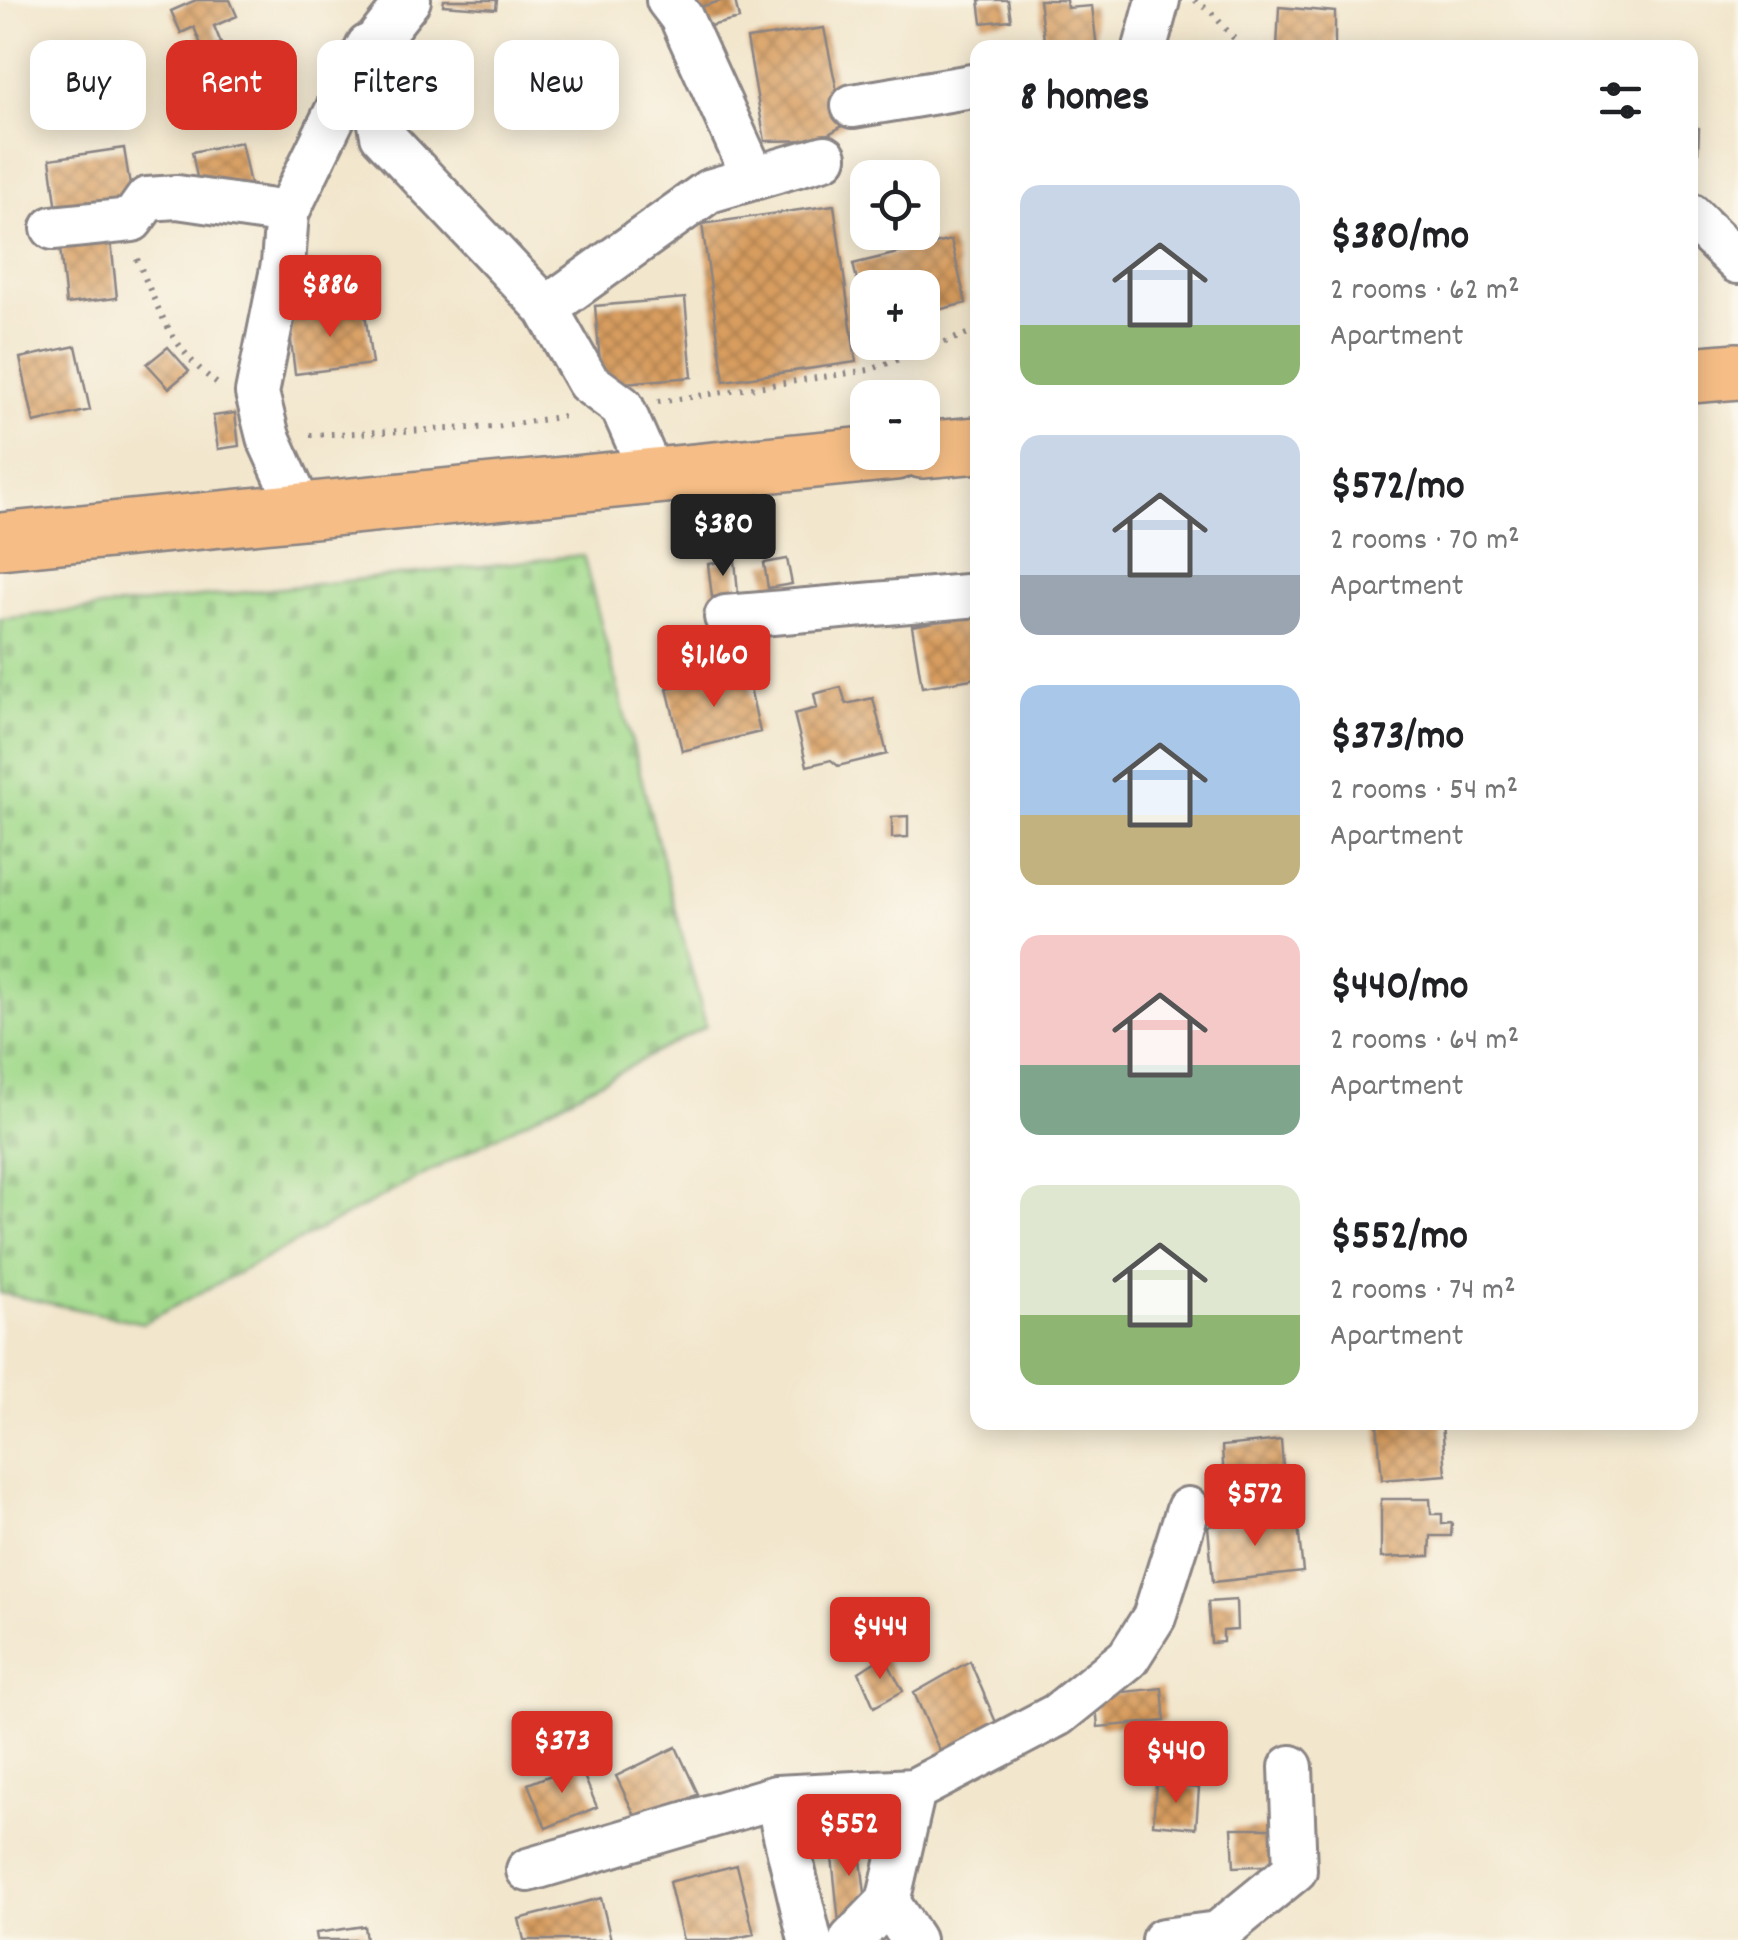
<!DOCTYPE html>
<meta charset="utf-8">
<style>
:root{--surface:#fff;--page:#f6f6f6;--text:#202124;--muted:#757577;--accent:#d93025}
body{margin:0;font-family:Dekko,sans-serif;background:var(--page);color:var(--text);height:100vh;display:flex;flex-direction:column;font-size:38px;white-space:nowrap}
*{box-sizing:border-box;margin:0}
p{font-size:32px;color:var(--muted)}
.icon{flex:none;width:55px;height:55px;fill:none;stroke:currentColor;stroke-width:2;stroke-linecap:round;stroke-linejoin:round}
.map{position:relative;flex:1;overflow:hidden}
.details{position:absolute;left:970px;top:40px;width:728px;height:1390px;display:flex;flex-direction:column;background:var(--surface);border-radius:20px;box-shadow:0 5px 25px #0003}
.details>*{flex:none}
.guide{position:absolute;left:30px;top:40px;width:790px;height:90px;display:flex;gap:20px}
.fabs{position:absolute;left:850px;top:160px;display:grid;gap:20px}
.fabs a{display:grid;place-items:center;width:90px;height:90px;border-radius:20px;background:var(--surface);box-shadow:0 5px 25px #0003;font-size:50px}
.price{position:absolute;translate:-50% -85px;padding:0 22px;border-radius:10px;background:var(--accent);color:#fff;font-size:32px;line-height:65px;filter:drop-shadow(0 2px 5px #0008)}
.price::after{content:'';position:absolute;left:50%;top:60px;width:30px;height:22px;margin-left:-15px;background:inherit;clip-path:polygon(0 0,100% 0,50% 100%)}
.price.active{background:#222;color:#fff}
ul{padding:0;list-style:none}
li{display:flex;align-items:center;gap:30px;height:250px;padding:0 50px}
li span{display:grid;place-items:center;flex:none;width:280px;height:200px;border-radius:20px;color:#555}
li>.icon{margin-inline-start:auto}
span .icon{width:120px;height:120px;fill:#fffc;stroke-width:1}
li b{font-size:42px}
h2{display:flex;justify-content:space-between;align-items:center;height:120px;padding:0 50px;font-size:42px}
.chip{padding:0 35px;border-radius:20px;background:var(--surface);box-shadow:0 5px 25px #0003;font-size:35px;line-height:90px}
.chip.active{background:var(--accent);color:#fff}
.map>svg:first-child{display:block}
.cemetery{fill:url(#cemetery-stones);stroke:#627e63;stroke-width:2.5}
.building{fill:url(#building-cross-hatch)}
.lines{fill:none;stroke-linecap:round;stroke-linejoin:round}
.street-casing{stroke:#8a8484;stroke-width:48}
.primary-casing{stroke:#8a8484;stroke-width:60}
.path{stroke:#8a8484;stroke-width:6;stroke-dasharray:2.5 8;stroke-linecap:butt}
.street{stroke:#fff;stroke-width:42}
.primary{stroke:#f6be86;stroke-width:55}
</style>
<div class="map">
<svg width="1738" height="1940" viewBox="0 0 1738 1940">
<defs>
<pattern id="cemetery-stones" width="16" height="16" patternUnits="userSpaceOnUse" patternTransform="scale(2.5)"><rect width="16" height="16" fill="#a1d98b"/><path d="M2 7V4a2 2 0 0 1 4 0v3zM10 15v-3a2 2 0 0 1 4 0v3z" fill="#8aba79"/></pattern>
<pattern id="building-cross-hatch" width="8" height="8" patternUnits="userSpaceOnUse" patternTransform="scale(2.5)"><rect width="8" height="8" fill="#d89d5f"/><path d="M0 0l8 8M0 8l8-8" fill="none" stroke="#af8050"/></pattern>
</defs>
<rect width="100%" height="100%" fill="#fbf7ec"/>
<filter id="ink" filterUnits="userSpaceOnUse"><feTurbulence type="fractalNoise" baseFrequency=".01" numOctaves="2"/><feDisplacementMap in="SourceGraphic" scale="20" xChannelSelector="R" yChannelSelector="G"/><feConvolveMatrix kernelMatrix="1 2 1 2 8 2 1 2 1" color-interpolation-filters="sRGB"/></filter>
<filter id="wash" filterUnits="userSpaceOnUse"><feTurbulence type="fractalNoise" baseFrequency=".0048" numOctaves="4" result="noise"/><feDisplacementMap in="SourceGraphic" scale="40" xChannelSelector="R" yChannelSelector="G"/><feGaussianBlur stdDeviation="2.25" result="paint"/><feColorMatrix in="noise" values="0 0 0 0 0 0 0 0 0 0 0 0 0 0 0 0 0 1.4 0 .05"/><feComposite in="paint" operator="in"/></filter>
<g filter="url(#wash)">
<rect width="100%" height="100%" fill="#f2e6cc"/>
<path class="cemetery" d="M583,555l123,471 -563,297 -143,-30v-674z"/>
<g id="blocks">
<path class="building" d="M196,0h34l7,16 -23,10 7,17 -18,7 -9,-23 -13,6 -10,-22z
M444,0h53l-1,9 -53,-4z
M724,0h11l4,19 -42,10 -5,-20z
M979,0h29l3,20 -29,3z
M1039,0h27l1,8 25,-2 5,42h-52z
M1279,7l56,5v36h-58z
M824,28l20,97 -26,15 -53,1 -18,-102z
M1690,127l9,1 -1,24h-8z
M241,142l10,47 -50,9 -9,-46z
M124,148l8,50 -74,20 -8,-59z
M834,205l22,157 -132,19 -22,-157z
M110,232l7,66 -51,6 -7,-66z
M951,240l15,63 -44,11v-26h-54l-2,28 -13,-52z
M685,298l7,79 -90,8 -7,-79z
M364,306l8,58 -77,10 -7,-58z
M76,346l14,64 -56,13 -14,-65z
M168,347l21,24 -20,17 -22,-24z
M235,413l4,33 -21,3 -5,-33z
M787,559l5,25 -24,4 -4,-25z
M735,560l3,34 -26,3 -4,-33z
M978,614v64l-56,9 -10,-61z
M746,670l14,62 -78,19 -15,-63z
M841,687l5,17 27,-6 14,56 -49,12 -7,-6 -24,6 -13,-52 23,-6 -3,-14z
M908,816v21l-16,1v-21z
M1377,1422h65l4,53 -64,5z
M1281,1440l4,54 -60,6 -3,-54z
M1381,1499h49l1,15h11v10l10,-1 -1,13h-20l-1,20 -49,2z
M1297,1517l6,55 -90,10 -5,-56z
M1236,1600l1,30 -14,1v11l-12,1 -3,-41z
M884,1656l19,35 -29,16 -15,-35z
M970,1661l30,71 -55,31 -31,-70z
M1162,1688l3,33 -67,6 -3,-32z
M676,1747l22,47 -59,30 -23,-48z
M579,1764l18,43 -51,21 -18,-44z
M1156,1785l43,3 -3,40 -43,-4z
M1232,1828h51l1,37 -50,2z
M858,1835l10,84 -29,4 -9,-85z
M737,1865l17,69 -27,6h-44l-14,-58z
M601,1898l10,42h-87l-5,-21z
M364,1926l2,14h-49l-1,-7z"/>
</g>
</g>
<g filter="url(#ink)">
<use href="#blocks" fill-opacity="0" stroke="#8a8484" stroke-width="2.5"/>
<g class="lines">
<defs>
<path id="street" d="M409,0l-42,53 15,82 164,173 42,74 34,25 31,70
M668,0l13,17 73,161
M1145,48l13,-48
M853,106l125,-21
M1690,215l48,47
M53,228l79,-8 15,-21 30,-2 110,16
M546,308l163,-117 116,-34
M301,510l-33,-73 -11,-44 26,-129 4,-51 81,-167
M726,617l252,-22
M776,1797l34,143
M528,1870l248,-73 138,-7 143,-75 71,-57 26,-41 34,-108
M888,1902l25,38
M851,1940l37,-38 26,-112
M1163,1940l55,-7 77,-63 -4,-103"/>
<path id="primary" d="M1690,375l48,-4
M922,450l56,-5
M0,541l896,-89"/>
</defs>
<use href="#street" class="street-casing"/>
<use href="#primary" class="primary-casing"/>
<path class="path" d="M1195,0l18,14 29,34
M137,259c22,52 36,94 85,128
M658,402l211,-32 109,-40
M310,435l186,-8 75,-12"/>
<use href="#street" class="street"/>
<use href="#primary" class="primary"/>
</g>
</g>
</svg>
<div class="fabs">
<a><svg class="icon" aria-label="locate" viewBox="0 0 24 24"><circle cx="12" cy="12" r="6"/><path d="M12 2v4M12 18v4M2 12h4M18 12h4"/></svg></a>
<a>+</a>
<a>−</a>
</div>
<b class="price" style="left:330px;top:340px">$886</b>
<b class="price active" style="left:723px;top:579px">$380</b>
<b class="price" style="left:714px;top:710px">$1,160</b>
<b class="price" style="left:1255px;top:1549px">$572</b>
<b class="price" style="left:880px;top:1682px">$444</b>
<b class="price" style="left:562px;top:1796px">$373</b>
<b class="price" style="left:1176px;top:1806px">$440</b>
<b class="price" style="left:849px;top:1879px">$552</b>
<div class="guide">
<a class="chip">Buy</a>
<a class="chip active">Rent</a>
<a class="chip">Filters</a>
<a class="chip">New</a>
</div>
<section class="details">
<h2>8 homes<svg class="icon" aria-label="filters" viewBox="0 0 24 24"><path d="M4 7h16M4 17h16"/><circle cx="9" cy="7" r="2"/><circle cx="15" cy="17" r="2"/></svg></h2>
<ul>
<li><span style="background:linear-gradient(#c9d6e8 70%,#8fb573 0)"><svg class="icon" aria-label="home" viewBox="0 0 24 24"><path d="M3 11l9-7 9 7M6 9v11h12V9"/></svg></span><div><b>$380/mo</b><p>2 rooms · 62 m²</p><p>Apartment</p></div></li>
<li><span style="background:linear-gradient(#c9d6e8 70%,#9aa5b1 0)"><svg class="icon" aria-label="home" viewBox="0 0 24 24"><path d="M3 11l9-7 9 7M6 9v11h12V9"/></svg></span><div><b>$572/mo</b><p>2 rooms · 70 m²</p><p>Apartment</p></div></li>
<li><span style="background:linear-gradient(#a9c7e8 65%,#c2b280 0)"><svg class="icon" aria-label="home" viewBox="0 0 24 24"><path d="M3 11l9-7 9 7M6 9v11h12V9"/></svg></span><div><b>$373/mo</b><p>2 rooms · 54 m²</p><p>Apartment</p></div></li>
<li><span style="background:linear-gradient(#f6c9c9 65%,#7fa58c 0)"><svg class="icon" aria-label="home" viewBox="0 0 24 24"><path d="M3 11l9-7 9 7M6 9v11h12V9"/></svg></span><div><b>$440/mo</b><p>2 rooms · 64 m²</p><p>Apartment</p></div></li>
<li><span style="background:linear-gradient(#dfe7d0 65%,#8fb573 0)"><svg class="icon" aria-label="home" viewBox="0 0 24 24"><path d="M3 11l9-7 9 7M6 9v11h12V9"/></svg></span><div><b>$552/mo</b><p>2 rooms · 74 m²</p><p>Apartment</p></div></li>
</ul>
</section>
</div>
